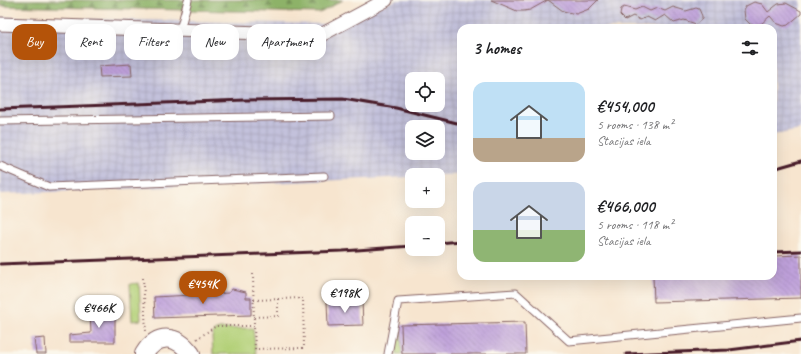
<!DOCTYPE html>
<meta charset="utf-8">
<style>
:root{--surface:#fff;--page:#f2f2f2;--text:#202124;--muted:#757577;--accent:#b45309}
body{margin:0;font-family:Caveat,sans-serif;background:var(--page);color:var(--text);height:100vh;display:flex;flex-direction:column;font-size:15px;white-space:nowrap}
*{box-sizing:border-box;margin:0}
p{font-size:13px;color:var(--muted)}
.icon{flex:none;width:22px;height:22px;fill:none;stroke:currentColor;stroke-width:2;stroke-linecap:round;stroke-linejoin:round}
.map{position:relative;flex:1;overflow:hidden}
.drawer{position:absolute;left:457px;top:24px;width:320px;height:256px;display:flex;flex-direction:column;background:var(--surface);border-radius:12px;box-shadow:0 4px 16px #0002}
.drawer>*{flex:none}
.banner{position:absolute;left:12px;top:24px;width:380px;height:36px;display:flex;gap:8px}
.buttons{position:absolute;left:405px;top:72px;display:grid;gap:8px}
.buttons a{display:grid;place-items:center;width:40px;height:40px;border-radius:8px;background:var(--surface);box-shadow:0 4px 16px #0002;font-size:20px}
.price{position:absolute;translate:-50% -34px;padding:0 9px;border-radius:14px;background:#fff;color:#222;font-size:13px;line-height:26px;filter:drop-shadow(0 1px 2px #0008)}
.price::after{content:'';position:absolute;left:50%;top:24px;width:12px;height:9px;margin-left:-6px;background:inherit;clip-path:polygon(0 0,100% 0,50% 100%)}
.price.active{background:var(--accent);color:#fff}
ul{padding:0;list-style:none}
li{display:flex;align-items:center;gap:12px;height:100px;padding:0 16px}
li span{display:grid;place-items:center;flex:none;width:112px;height:80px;border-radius:12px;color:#555}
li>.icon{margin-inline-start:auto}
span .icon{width:48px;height:48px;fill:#fffc;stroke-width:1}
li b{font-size:17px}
h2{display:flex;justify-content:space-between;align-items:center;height:48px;padding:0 16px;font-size:17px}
.pill{padding:0 14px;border-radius:12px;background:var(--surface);box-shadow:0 4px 16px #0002;font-size:14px;line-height:36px}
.pill.active{background:var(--accent);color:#fff}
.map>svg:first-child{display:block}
.industrial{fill:url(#industrial-grid);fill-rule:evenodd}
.grass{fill:#b2d077;stroke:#7e7851}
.forest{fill:url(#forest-firs);stroke:#6c684a}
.building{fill:url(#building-back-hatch)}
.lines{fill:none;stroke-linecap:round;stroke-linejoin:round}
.lane-casing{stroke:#876464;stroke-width:9}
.street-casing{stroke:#876464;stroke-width:15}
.secondary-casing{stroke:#876464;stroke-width:20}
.path{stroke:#876464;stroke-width:2;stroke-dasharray:1 3;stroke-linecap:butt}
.lane{stroke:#fff;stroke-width:7}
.street{stroke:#fff;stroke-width:13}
.secondary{stroke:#fff;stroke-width:18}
.rail{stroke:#4a1f2b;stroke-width:3}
</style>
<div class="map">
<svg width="801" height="354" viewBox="0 0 801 354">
<defs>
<pattern id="industrial-grid" width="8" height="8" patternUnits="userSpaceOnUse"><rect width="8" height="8" fill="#c3c1db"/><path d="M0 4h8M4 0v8" fill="none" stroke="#a9a5bc"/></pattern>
<pattern id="forest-firs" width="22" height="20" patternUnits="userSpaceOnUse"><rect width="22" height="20" fill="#8db268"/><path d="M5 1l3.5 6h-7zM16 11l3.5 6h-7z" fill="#759056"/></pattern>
<pattern id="building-back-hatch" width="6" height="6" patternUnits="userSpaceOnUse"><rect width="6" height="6" fill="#bfa1db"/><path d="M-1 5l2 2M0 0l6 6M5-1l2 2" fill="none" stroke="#9d83b2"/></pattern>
</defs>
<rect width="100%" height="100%" fill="#fbf7ec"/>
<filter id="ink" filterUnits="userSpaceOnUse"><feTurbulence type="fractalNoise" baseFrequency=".025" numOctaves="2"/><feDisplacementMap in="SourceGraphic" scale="8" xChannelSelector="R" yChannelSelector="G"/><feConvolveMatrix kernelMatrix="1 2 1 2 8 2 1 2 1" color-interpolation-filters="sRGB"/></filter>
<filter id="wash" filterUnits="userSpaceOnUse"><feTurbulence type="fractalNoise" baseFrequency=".012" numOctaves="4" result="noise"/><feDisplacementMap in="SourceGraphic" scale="16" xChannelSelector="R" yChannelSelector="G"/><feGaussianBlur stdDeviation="0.9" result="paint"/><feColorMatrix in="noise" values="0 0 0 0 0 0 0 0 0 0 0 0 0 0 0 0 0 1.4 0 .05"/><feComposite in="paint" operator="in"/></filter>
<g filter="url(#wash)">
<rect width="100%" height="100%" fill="#f7e5cf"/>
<path class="industrial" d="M397,0h404v130l-28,5v-107h-312v147h-49v2l-412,17v-177l327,7zM412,79h26v26h-26zM412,127h26v26h-26z"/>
<path class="grass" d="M139,283l2,37 -9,1 -2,-37z
M401,325l1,29h-6l1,-20z
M253,328l3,26h-43l-1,-17 2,-6 5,-2z"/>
<path class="forest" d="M0,0h343l-23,13 -320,-7z"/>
<g id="blocks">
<path class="building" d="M491,0h57l-18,10 -6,1h-7z
M548,0h50l-9,9 -13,5 -13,-3z
M754,2l8,2 6,8 10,-8 8,-1 15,8v3l-13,11 -4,1 -8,-3 -6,-7 -9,8 -10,1 -6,-6 -1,-9 2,-4z
M624,7l11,3 7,-3 8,4 7,-3 8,3 8,-4 13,4 10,-3 3,1 3,7v3l-6,5 -12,-4 -10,3 -9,-8 -10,6 -8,-4 -7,3 -7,-4 -8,4 -5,-5 1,-6z
M131,64l1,12 -32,1 -1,-11z
M801,255v43l-147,4 -1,-26h120v-20z
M232,289l14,3v6h5v17l-96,3 -1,-21 75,-4z
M362,301l1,24 -35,1 -1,-24z
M115,310v32h-46v-7l22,-2 -1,-21z
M525,322l1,32h-124l-1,-29z
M45,338l1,16h-10l-2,-15z"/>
</g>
</g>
<g filter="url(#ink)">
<use href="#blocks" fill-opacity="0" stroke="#876464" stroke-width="1"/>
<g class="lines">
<defs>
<path id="lane" d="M180,30l8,-30
M0,121l331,-5
M0,166l49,21 275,-11
M388,354l10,-53 118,-8 53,48 232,-23"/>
<path id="street" d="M0,24l321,11 65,-35"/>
<path id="secondary" d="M144,354c14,-22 33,-19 47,0"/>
</defs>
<use href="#lane" class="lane-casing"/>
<use href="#street" class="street-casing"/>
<use href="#secondary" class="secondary-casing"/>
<path class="path" d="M143,278l3,53
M254,300l49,-2 1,50 -49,1 -1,-23
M254,317l24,-1v-17
M197,339l19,-13h38l-1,-52"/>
<use href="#lane" class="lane"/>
<use href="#street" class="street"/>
<use href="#secondary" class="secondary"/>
<path class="rail" d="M0,109l245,-9 98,-1 53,9 65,16
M773,169l28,-8
M438,243l23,-2
M773,252l28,-1
M0,264l343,-13 69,-5
M626,354l103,-4 72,-9"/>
</g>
</g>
</svg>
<div class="buttons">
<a><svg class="icon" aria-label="locate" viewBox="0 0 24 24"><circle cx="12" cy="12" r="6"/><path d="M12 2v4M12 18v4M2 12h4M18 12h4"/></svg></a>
<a><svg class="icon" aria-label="layers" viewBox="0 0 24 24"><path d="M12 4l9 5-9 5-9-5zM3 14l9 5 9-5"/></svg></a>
<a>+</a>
<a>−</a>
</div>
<b class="price active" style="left:203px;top:305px">€454K</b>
<b class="price" style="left:345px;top:314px">€198K</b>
<b class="price" style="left:99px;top:329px">€466K</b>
<div class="banner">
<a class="pill active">Buy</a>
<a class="pill">Rent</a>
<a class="pill">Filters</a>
<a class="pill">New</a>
<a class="pill">Apartment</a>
</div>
<section class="drawer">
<h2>3 homes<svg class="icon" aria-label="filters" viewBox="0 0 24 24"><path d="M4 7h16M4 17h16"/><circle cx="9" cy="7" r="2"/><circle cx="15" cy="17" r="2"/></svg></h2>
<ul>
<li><span style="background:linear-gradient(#bfe0f5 70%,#b9a48a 0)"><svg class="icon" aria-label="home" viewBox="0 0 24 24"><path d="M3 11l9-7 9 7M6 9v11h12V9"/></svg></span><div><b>€454,000</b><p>5 rooms · 138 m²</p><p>Stacijas iela</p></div></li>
<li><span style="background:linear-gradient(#c9d6e8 60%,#8fb573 0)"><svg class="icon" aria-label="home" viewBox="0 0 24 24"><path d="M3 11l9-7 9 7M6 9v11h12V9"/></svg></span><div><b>€466,000</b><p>5 rooms · 118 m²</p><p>Stacijas iela</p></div></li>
</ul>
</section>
</div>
